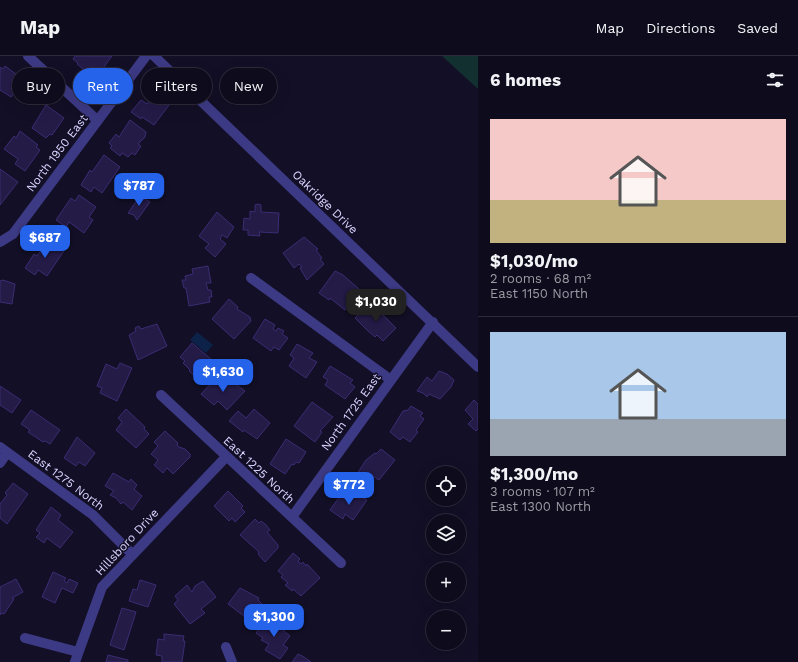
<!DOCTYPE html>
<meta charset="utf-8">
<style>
:root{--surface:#0e0b1c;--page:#1c1929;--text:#f1f3f6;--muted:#9b9ba3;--line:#2e2b3b;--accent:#2563eb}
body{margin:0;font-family:"Work Sans",sans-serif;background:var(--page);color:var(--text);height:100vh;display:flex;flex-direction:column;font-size:15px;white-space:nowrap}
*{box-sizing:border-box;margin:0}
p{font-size:13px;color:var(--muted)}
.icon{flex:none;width:22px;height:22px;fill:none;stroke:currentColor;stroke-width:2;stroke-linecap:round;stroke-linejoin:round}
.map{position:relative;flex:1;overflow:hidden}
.side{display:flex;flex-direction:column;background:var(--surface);width:320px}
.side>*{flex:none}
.banner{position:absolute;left:12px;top:12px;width:380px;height:36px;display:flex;gap:8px}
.tools{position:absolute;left:426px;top:410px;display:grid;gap:8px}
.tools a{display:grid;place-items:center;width:40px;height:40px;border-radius:50%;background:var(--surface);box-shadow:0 4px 16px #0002,0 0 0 1px var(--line);font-size:20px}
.price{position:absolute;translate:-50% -34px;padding:0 9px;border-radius:8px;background:var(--accent);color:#fff;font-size:13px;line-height:26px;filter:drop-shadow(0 1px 2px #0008)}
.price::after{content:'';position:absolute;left:50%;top:24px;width:12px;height:9px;margin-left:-6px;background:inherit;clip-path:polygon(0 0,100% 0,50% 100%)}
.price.on{background:#222;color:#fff}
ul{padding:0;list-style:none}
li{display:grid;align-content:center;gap:8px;height:212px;padding:0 12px}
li+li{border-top:1px solid var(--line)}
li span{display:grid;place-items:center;height:124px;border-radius:0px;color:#555}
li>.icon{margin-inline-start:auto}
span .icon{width:72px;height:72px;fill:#fffc;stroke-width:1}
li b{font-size:17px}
h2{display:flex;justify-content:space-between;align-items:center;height:48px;padding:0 12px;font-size:17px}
.pill{padding:0 14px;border-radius:18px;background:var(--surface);box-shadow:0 4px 16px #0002,0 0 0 1px var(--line);font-size:14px;line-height:36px}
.pill.on{background:var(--accent);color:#fff}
header{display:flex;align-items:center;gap:24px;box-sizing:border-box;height:56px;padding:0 20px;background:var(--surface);border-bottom:1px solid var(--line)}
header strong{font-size:19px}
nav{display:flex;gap:22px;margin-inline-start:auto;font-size:14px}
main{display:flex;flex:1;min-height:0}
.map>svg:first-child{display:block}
.green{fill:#12302f}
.water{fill:#0c2248}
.building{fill:#241b47;stroke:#3b2d73}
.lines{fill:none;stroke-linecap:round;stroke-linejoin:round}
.minor{stroke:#3d3a85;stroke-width:10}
.labels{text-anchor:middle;stroke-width:3;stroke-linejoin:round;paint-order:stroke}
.street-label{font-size:12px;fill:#d9d4ff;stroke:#130f26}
</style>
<header>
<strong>Map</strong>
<nav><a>Map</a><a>Directions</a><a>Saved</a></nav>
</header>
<main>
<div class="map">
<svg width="478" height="606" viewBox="0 0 478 606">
<rect width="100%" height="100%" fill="#130f26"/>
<path class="green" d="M442,0h36v33z"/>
<path class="water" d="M197,276l16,13 -7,8 -16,-13z"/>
<path class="building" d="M75,0h37l-17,23 -18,-15 1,-1 -5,-4z
M5,10l15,11 -9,12 4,3 -4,5 -11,-7v-23l3,2z
M155,39l14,10 -15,20 -12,-8 -1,2 -10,-7 10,-12 6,4z
M46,49l18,13 -12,17 -2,-1 -4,4 -14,-10z
M130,64l16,12 -1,5 -7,7 3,2 -6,9 -3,-2 -4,4 -6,-4 -2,3 -10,-8 2,-2 -3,-3 7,-9 3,3z
M20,75l18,14 -2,2 4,3 -15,21 -10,-7 3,-5 -14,-10 10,-13 2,2z
M104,99l16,12 -18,26 -8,-6 -3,5 -10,-7 9,-15 2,2z
M0,113l18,13 -18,23z
M79,139l17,12 -7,10 4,3 -9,13 -15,-11 -3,5 -10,-7 15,-22 4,3z
M140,140l10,6 -13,18 -3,-5 -6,-2z
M258,148l3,1v7l18,1 -1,20 -19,-1 1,4 -12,-1v-5h-5l1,-12 6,1v-8l5,1v-7z
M217,156l17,15 -7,11 -5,-3 -2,4 6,5 -11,13 -10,-9 4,-4 -10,-8z
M304,181l14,12 -2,1 6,8 -2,1 4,5 -17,16 -7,-12 2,-1 -3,-3 -5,4 -11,-15z
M48,184l16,11 -17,25 -9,-6 -3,5 -10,-7 9,-14 3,2z
M208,210l3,17h-5l2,7h3l1,7h-3l1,5 -21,4 -3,-18h-2l-2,-8h4l-1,-4 8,-2 -1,-5z
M335,215l8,4 16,14 -14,21 -15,-12 -1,2 -10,-7z
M3,224l12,4 -3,20 -12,-2v-21z
M229,243l9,8 -1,2 13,8 1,4 -17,18 -22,-20z
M374,250l22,22 -13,13 -6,-6 -2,2 -8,-7 -12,-12 9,-9 4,3z
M265,263l10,6 -2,4 3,2 2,-3 6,3 -2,3 6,4 -9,12 -5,-3 -3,4 -18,-13z
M157,268l10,22 -29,14 -9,-25 7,-4 -1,-3 4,-2 2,3z
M192,287l20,17 -8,8 5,5 -8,9 -12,-11 1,-1 -7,-7 2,-2 -5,-4z
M297,288l16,9 -4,5 8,4 -11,16 -17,-12 5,-8 -4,-3z
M120,307l12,5 -15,33 -17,-8 2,-5 -5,-2 9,-22 11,5z
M330,310l23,14 -3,3 5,4 -10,12 -20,-14 3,-5 -5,-3z
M439,315l8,3 7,6 -3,7 -11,12 -11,-5 -2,3 -4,-4 -6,-2 10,-14 5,4z
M227,322l18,13 -18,19 -9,-9 -4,4 -13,-11 14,-15 5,5z
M0,330l21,14 -9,13 -12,-8z
M474,344l4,4v25l-2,2 -8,-7 5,-5 -8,-9z
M312,346l21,15 -13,14 2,1 -7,10 -21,-16z
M411,350l12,7 -3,3 4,3 -8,11 2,2 -8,10 -7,-5 -3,3 -10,-8 13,-21 5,-1z
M126,353l19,18 -1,2 5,5 -13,14 -20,-18 6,-8 -4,-4z
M254,353l16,14 -13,16 -13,-9 -1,2 -14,-11 9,-10 8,7z
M31,354l29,20 -10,14 -5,-3 -2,1 -15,-10 2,-2 -9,-6z
M165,375l13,12 -1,2 2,2 6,2 5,5v3l-17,17 -6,-6 -4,5 -9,-8 4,-5 -7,-6 7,-8 -4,-4z
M77,381l18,16 -10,13 -6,-4 -3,4 -12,-8z
M286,383l20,13 -7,11 -3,-1 -2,3 -2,-1 -7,10 -15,-10z
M381,393l14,11 -16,20 -8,-5 -4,6 -10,-7 9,-14 9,-7 1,1z
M113,417l16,9 2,-3 6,6 -3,4 8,7 -10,14 -9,-8 -2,2 -5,-6 -6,-3 4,-4 -9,-5z
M13,427l15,11 -21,30 -7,-6v-14l7,-9 -2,-2z
M228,435l15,15 -2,2 4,4 -10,10 -3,-4 -3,3 -15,-15z
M351,435l16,9 -14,20 -8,-6 -2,5 -13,-9 10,-14 5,3z
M51,451l10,8 -3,5 15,12 -13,16 -13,-10 -3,5 -8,-6 4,-4 -4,-3z
M255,463l4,4 2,-2 4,3 5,6 -3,2 11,13v3l-13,14 -7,-8 1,-2 -19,-17z
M293,497l7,6 -2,2 3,3 2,-2 3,4 1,-2 13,14 -19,18 -8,-7 -1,2 -7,-6 3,-2 -7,-6 2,-2 -5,-4z
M53,516l13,6 -2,3 3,2 2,-4 9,4 -5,10 -11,-5 -7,15 -13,-6z
M16,523l7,13 -11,6 2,1 -10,15 -2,-1 -2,2v-28z
M140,524l16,5 -8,22 -19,-6 4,-12 4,1z
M203,525l13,16 -15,12 4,4 -15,11 -16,-20 4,-4 -3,-4 12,-11 5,7 3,-6z
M240,532l19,10 -1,2 7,7 -12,16 -25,-19z
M122,552l14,4 -12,38 -14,-5z
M266,563l6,3 1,-2 11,8 -1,2 7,6 -7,9 5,3 -8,11 -15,-9 4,-6 -8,-4 2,-2 -7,-5z
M164,578l20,2 -1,5h2l-3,21h-20v-6l-6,-1 2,-16 6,1z
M298,598l6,3 7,5h-19z
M108,599l20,5v2h-22z"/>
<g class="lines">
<path class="minor" d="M28,0l69,64
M154,0l324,311
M0,186l13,-8 133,-178
M251,222l140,102
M161,339l180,168
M0,391l93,68 39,39
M0,407l7,-10
M292,461l141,-195
M25,582l53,14
M226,591l6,15
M75,606l27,-75 124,-130"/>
</g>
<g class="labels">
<g class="street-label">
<text transform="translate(57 97) rotate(-53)" y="4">North 1950 East</text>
<text transform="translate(325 146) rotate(44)" y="4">Oakridge Drive</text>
<text transform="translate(351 356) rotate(-54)" y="4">North 1725 East</text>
<text transform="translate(259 414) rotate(43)" y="4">East 1225 North</text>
<text transform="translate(66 424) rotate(37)" y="4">East 1275 North</text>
<text transform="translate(127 486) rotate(-47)" y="4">Hillsboro Drive</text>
</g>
</g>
</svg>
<div class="tools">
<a><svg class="icon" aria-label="locate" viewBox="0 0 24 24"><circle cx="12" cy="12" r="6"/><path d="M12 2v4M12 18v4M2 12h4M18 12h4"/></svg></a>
<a><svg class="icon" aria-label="layers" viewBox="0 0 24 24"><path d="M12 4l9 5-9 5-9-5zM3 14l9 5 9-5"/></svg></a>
<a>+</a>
<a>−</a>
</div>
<b class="price" style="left:139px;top:151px">$787</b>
<b class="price" style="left:45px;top:203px">$687</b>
<b class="price on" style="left:376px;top:267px">$1,030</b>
<b class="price" style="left:223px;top:337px">$1,630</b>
<b class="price" style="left:349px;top:450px">$772</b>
<b class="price" style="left:274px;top:582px">$1,300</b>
<div class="banner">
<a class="pill">Buy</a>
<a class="pill on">Rent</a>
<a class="pill">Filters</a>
<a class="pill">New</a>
</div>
</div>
<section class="side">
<h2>6 homes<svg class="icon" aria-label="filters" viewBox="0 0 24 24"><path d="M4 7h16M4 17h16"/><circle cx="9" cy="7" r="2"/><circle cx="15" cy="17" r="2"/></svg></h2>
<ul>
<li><span style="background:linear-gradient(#f6c9c9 65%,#c2b280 0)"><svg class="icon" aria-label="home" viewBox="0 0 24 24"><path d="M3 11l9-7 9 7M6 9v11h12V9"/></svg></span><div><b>$1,030/mo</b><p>2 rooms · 68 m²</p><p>East 1150 North</p></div></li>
<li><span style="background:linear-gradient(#a9c7e8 70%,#9aa5b1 0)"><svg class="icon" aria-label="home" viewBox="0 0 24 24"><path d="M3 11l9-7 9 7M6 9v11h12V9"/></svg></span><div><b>$1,300/mo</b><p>3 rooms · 107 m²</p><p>East 1300 North</p></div></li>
</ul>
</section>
</main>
